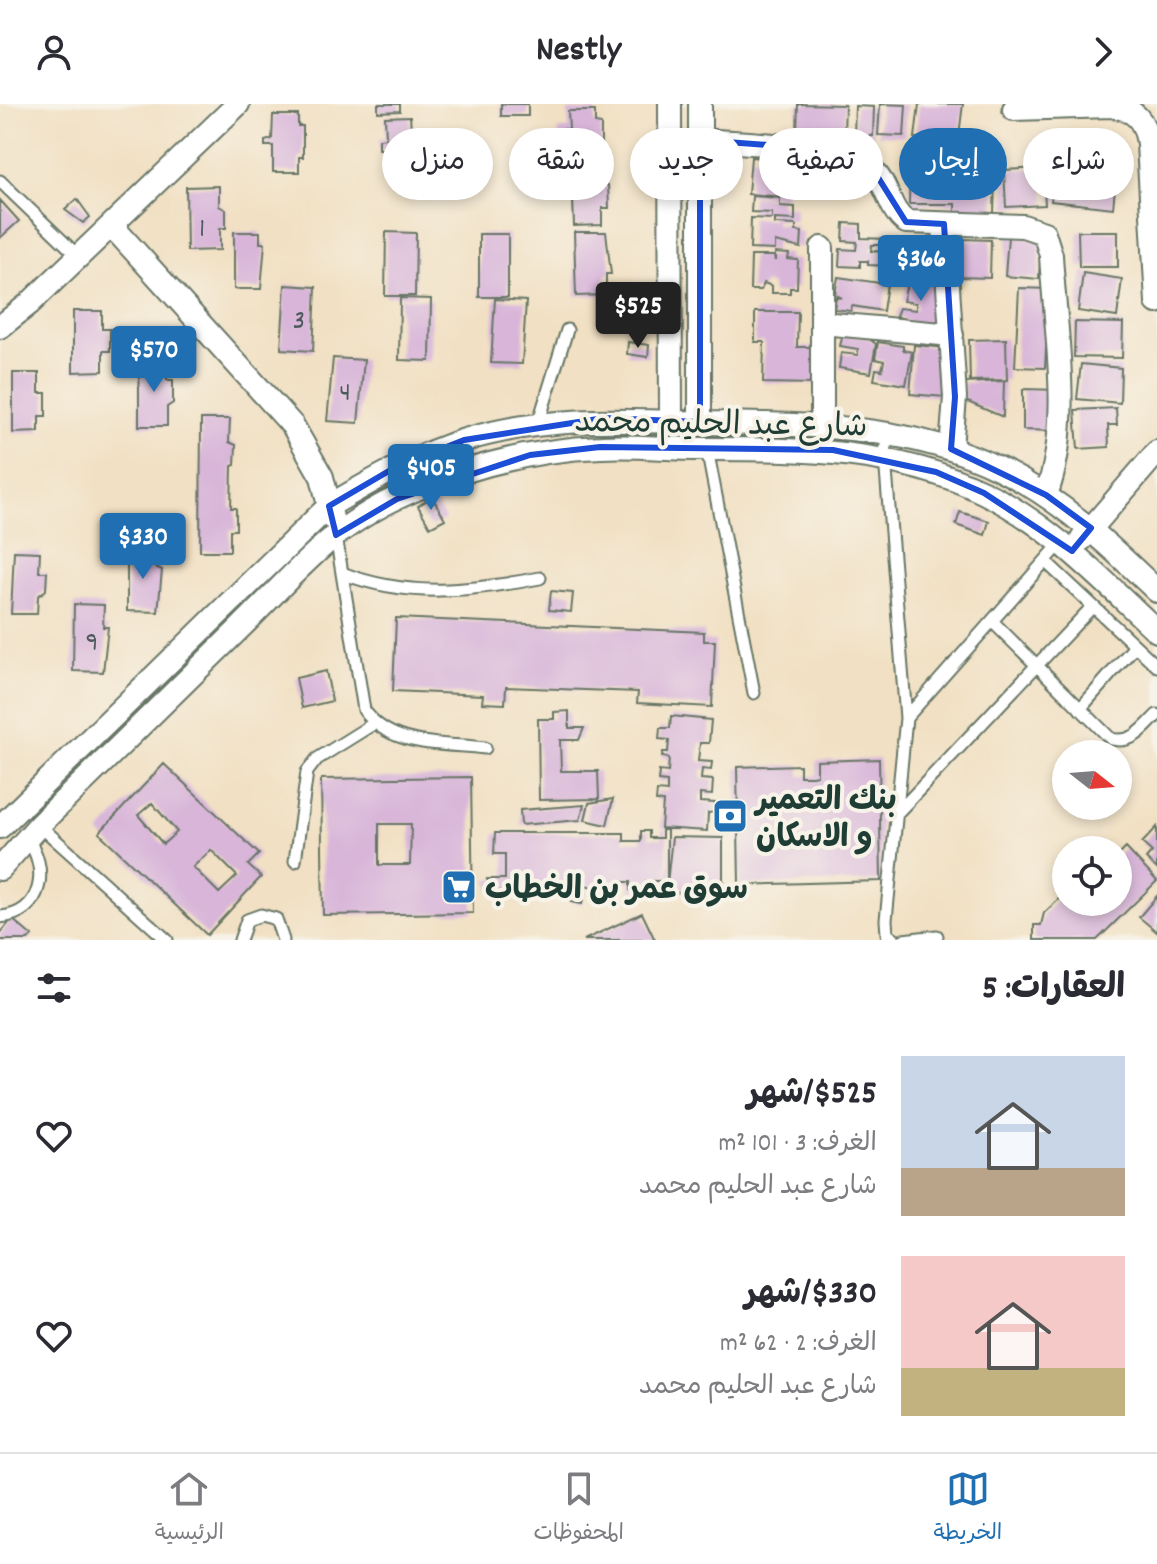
<!DOCTYPE html>
<html lang="ar">
<meta charset="utf-8">
<style>
:root{--surface:#fff;--page:#f7f7f7;--text:#2b2b33;--muted:#7c7c81;--line:#e1e1e2;--accent:#1f6fb2}
body{margin:0;font-family:Dekko,"Playpen Sans Arabic",sans-serif;background:var(--page);color:var(--text);direction:rtl;height:100vh;display:flex;flex-direction:column;font-size:30px;white-space:nowrap}
*{box-sizing:border-box;margin:0}
p{font-size:26px;color:var(--muted)}
.icon{flex:none;width:44px;height:44px;fill:none;stroke:currentColor;stroke-width:2;stroke-linecap:round;stroke-linejoin:round}
.map{position:relative;height:836px;overflow:hidden;direction:ltr}
.drawer{display:flex;flex-direction:column;background:var(--surface);flex:1}
.drawer>*{flex:none}
.top-card{position:absolute;left:24px;top:24px;width:1110px;height:72px;direction:rtl;display:flex;gap:16px}
.needle{width:52px;rotate:107deg}
.buttons{position:absolute;left:1052px;top:636px;display:grid;gap:16px}
.buttons a{display:grid;place-items:center;width:80px;height:80px;border-radius:50%;background:var(--surface);box-shadow:0 4px 12px #0003;font-size:40px}
.price{position:absolute;translate:-50% -68px;padding:0 18px;border-radius:8px;background:var(--accent);color:#fff;font-size:26px;line-height:52px;filter:drop-shadow(0 2px 4px #0008)}
.price::after{content:'';position:absolute;left:50%;top:48px;width:24px;height:18px;margin-left:-12px;background:inherit;clip-path:polygon(0 0,100% 0,50% 100%)}
.price.current{background:#222;color:#fff}
ul{padding:0;list-style:none}
li{display:flex;align-items:center;gap:24px;height:200px;padding:0 32px}
li span{display:grid;place-items:center;flex:none;width:224px;height:160px;border-radius:0px;color:#555}
li>.icon{margin-inline-start:auto}
span .icon{width:96px;height:96px;fill:#fffc;stroke-width:1}
li b{font-size:34px}
h2{display:flex;justify-content:space-between;align-items:center;height:96px;padding:0 32px;font-size:34px}
.pill{padding:0 28px;border-radius:36px;background:var(--surface);box-shadow:0 4px 12px #0003;font-size:28px;line-height:72px}
.pill.current{background:var(--accent);color:#fff}
header{display:flex;justify-content:space-between;align-items:center;height:104px;padding:0 32px;background:var(--surface);font-size:36px;font-weight:700}
.menu{display:flex;justify-content:space-around;align-items:center;height:112px;border-top:2px solid var(--line);background:var(--surface);font-size:22px;color:var(--muted)}
.menu a{display:grid;justify-items:center;gap:4px}
.menu .current{color:var(--accent)}
.map>svg:first-child{display:block}
.building{fill:#d8b5d9;fill-rule:evenodd}
.lines{fill:none;stroke-linecap:round;stroke-linejoin:round}
.service-casing{stroke:#687666;stroke-width:15}
.minor-casing{stroke:#687666;stroke-width:26}
.service{stroke:#fff;stroke-width:11}
.minor{stroke:#fff;stroke-width:22}
.marked{fill:none;stroke:#1d4ed8;stroke-width:6;stroke-linejoin:round}
.labels{text-anchor:middle;stroke-width:8;stroke-linejoin:round;paint-order:stroke}
.number-label{font-size:28px;fill:#4d5b5d}
.street-label{font-size:32px;fill:#1f3d34;stroke:#f7f3e8}
.poi-label{font-size:32px;font-weight:bold;fill:#1f3d34;stroke:#f7f3e8;text-anchor:start}
</style>
<header><svg class="icon" aria-label="forward" viewBox="0 0 24 24"><path d="M9 5l7 7-7 7"/></svg>Nestly<svg class="icon" aria-label="person" viewBox="0 0 24 24"><circle cx="12" cy="8" r="4"/><path d="M4 21q1-7 8-7t8 7"/></svg></header>
<div class="map">
<svg width="1157" height="836" viewBox="0 0 1157 836">
<rect width="100%" height="100%" fill="#f7f3e8"/>
<filter id="ink" filterUnits="userSpaceOnUse"><feTurbulence type="fractalNoise" baseFrequency=".0125" numOctaves="2"/><feDisplacementMap in="SourceGraphic" scale="16" xChannelSelector="R" yChannelSelector="G"/><feConvolveMatrix kernelMatrix="1 2 1 2 8 2 1 2 1" color-interpolation-filters="sRGB"/></filter>
<filter id="wash" filterUnits="userSpaceOnUse"><feTurbulence type="fractalNoise" baseFrequency=".006" numOctaves="4" result="noise"/><feDisplacementMap in="SourceGraphic" scale="32" xChannelSelector="R" yChannelSelector="G"/><feGaussianBlur stdDeviation="1.8" result="paint"/><feColorMatrix in="noise" values="0 0 0 0 0 0 0 0 0 0 0 0 0 0 0 0 0 1.4 0 .05"/><feComposite in="paint" operator="in"/></filter>
<g filter="url(#wash)">
<rect width="100%" height="100%" fill="#f1e0c3"/>
<g id="blocks">
<path class="building" d="M378,0h22v7l-22,1z
M501,0h27v12h-27z
M798,0l47,1 -1,28 -47,-2z
M880,0l26,1 -2,31 -26,-1z
M919,0h44l-5,39 -43,-5z
M855,2l19,1 -1,29h-19z
M568,7h27v12l6,1v27l-4,1v12h-31v-19h-8v-16h11z
M273,11h25v11h5v31h-4v15h-26v-26h-8v-5l7,-2z
M410,12l1,13h6l1,28 -6,1 1,13 -27,1v-23h-7v-10l7,-1 -1,-21z
M751,53l29,2v5l-13,-1 -1,8 18,1v7l-8,-1v6l10,1 -1,12 -37,-3z
M1097,62l20,2 -4,40 -62,-7 4,-33 41,4z
M910,64l40,1v6l45,1 -1,38h-39v-10h-46z
M1043,64l2,37 -39,2 -2,-37z
M599,66v15h9l1,23h-7v17l-28,1 -2,-55z
M219,82v20l7,4v18h-6v22l-33,1 -1,-64z
M752,92l28,2v8l15,1v13l-20,-1v5l21,1v6l6,1 -1,16 -26,-6v8l-25,-1 1,-31 21,1v-6l-21,-1z
M77,95l13,18 -7,6 -18,-13z
M0,96l19,21 -19,17z
M844,119l17,1v14l26,1 -1,6h-14l-1,6 18,1v14l-21,-1v-4h-8v6l-21,-1 1,-17 16,1 1,-8 -14,-1z
M1078,127h40v36h-39z
M234,128h26v11h5l-4,46h-27z
M386,128l30,1 -1,63h-30z
M574,128h32l5,42h-5v21l-30,1z
M479,130h29v63h-29z
M1008,132l33,3 -2,40 -34,-3z
M961,135l30,1 -1,38 -31,-1z
M939,137v34l-33,1v-34z
M775,149l14,1 -1,5 10,1 -1,28h-7v5h-18v-7l-8,-3 -3,7h-11l1,-34h23l1,5z
M1083,169l39,6 -5,38 -39,-6z
M838,173l49,7 -4,27 -31,-5 -1,5 -17,-2 2,-12 6,1 -7,-4z
M908,176l30,4 1,37 -24,3 -19,-8 3,-8 17,2v-7l-13,-2z
M285,181l31,2 -3,64 -32,-2z
M1019,184l30,1 -4,79 -30,-1z
M400,194l31,1 -1,62 -31,-1z
M495,195l31,2 -4,63 -31,-1z
M73,207h29v18h8v22h-7v20l-30,1z
M755,208h43l-1,35h21l-1,37 -54,-1 1,-41h-9z
M1075,218l48,1 -1,35 -48,-1z
M843,230l25,4 8,6 -5,29 -32,-5 2,-15 17,2v-6l-18,-3z
M1006,235l1,41 -37,1 -1,-41z
M628,238l21,3 -1,12 -21,-3z
M878,238l25,4v4l9,2 -6,33 -32,-5 2,-11 6,1 2,-9 -9,-2z
M914,241l34,3 -3,49 -35,-3z
M333,254l31,2 -6,63 -31,-2z
M167,258v18h6v23l-6,4v19h-28v-63z
M1081,260l40,4 -1,35 -43,-4z
M13,269h26v20h7v23h-7v16l-26,1z
M1004,277l-1,36 -40,-17 1,-17z
M1023,285l36,1 -1,41 -35,-1z
M1116,304l1,17h-9l1,22 -31,2 -3,-39z
M201,315h29l-1,23 7,3 -1,20 -3,1 -1,42h5v22h-6v21h-30z
M432,393l13,22 -15,8 -12,-21z
M960,408l29,9 -4,14 -29,-10z
M127,444l29,1 -1,18 7,3 -4,42 -31,-1z
M14,447l26,1 -1,20h8l-1,18 -8,6 -1,18h-26z
M551,487l22,2 -2,19 -22,-2z
M74,500l30,1 -1,22h5l-5,45 -30,-1z
M396,514l308,14v9h11l-3,66 -75,-4 1,-11 -132,-5 -1,17 -23,-1 1,-8 -90,-4z
M326,567l6,30 -30,7 -6,-30z
M569,607v17h15l-5,12h-19l1,31h37l1,28 -60,1 -1,-81h16v-7z
M671,612l40,4 -2,23h-9l-2,18 14,1 -1,8 -9,-1 -1,10 12,1 -1,15 -12,-1v8l15,1v9l-7,1 -1,18 -46,-3 2,-26 -7,-1 1,-10 10,1v-10l-9,-1 1,-10 9,1 1,-14 -7,-1 1,-5h5l1,-12 -10,-1 1,-11h10z
M879,655l2,122 -142,4 -2,-118 63,-2v11h12l5,-1v-14z
M164,660l95,90 -11,11 13,12 -54,58 -108,-102zM152,699l25,29 -14,12 -25,-29zM211,746l26,26 -18,17 -26,-26z
M471,673l2,136 -150,2 -2,-136zM379,720h32l-1,41h-31z
M613,695l-6,26 -22,-5 4,-17z
M584,701l-4,15 -59,5 -1,-15z
M1157,723v42l-11,-10 6,-7 -10,-9z
M662,726h5v51h-21l-3,13 -13,-4v-8h-13v13l-31,-10 -4,19 -11,-2 -3,-9 -77,-2 -4,-12h18v-25h-11l1,-21h129v8h17v-10h8v7h13z
M672,733l51,1v54l-57,1z
M1126,744l31,33 -60,59h-63v-15h7l3,-12 22,-21v10h52v-46z
M1157,792v36l-18,-15z
M642,809l13,27h-71z
M12,815l20,17 -4,4h-28v-6z"/>
</g>
</g>
<g filter="url(#ink)">
<use href="#blocks" fill-opacity="0" stroke="#687666" stroke-width="2"/>
<g class="lines">
<defs>
<path id="service" d="M0,77l79,76
M538,320l29,-94
M887,329l-2,25 21,260
M707,345l47,244
M336,432l28,174c26,38 78,33 121,38
M1045,457l112,105
M342,469c67,26 129,18 198,5
M992,517l119,118c22,5 32,-10 46,-24
M1080,605l55,-63
M899,707l194,-205
M39,721l128,115
M295,757l12,-89 10,-13 56,-35
M0,813c44,-4 49,-49 27,-79
M240,836l7,-20 14,-5 15,4 7,21
M895,836l-8,-6 -1,-14 20,-202 155,-175
M903,836l34,-4"/>
<path id="minor" d="M670,0l1,317
M700,0v318
M1014,5l97,-3c24,3 34,14 37,38l9,158
M700,36c40,3 143,4 172,30 17,15 16,39 34,52l117,4 21,7 7,22c4,75 22,169 -5,240
M944,120l11,173 -4,52
M112,122l181,200 29,51 10,41
M822,219l130,12
M0,223l29,-23 209,-200
M822,322v-178
M1082,435l75,-87
M0,723l329,-321c44,-26 87,-51 136,-66 83,-25 160,-20 245,-17 100,2 199,1 290,46 61,30 108,75 157,122
M0,765l39,-44c67,-66 135,-132 202,-198 31,-30 61,-65 95,-92 68,-53 179,-85 265,-88 33,-2 66,2 99,2 98,0 192,-1 283,43 68,33 120,89 174,139"/>
</defs>
<use href="#service" class="service-casing"/>
<use href="#minor" class="minor-casing"/>
<use href="#service" class="service"/>
<use href="#minor" class="minor"/>
</g>
</g>
<path class="marked" d="M700,36l94,7 65,15 15,9 32,51 38,2 11,173 -4,52 95,46 45,33 -19,23 -88,-58 -48,-21 -103,-22 -233,-3 -70,8 -133,44 -61,36 -7,-29 65,-38 70,-28 140,-22 96,4z"/>
<defs>
<symbol id="bank-square" viewBox="-11 -11 22 22"><rect x="-9" y="-9" width="18" height="18" rx="4" fill="#1f6fb2" stroke="#f7f3e8"/><path d="M-6-4H6V4H-6ZM0-2.3a2.3 2.3 0 1 0 0 4.6a2.3 2.3 0 1 0 0-4.6Z" fill="#fff"/></symbol>
<symbol id="supermarket-square" viewBox="-11 -11 22 22"><rect x="-9" y="-9" width="18" height="18" rx="4" fill="#1f6fb2" stroke="#f7f3e8"/><path d="M-6-5.5h2.5l.6 2H6L4.5 2H-2.5L-4.4-4H-6ZM-1.5 3.2a1.3 1.3 0 1 0 .1 0ZM3 3.2a1.3 1.3 0 1 0 .1 0Z" fill="#fff"/></symbol>
</defs>
<g fill-rule="evenodd">
<use href="#bank-square" x="710" y="692" width="40" height="40"/>
<use href="#supermarket-square" x="439" y="763" width="40" height="40"/>
</g>
<g class="labels">
<g class="number-label">
<text x="202" y="132">1</text>
<text x="299" y="224">3</text>
<text x="345" y="296">4</text>
<text x="92" y="546">9</text>
</g>
<g class="street-label">
<text transform="translate(721 318) rotate(1)" y="11">شارع عبد الحليم محمد</text>
</g>
<g class="poi-label">
<text x="756" y="705">بنك التعمير<tspan x="756" dy="37">و الاسكان</tspan></text>
<text x="485" y="794">سوق عمر بن الخطاب</text>
</g>
</g>
</svg>
<div class="buttons">
<a><svg class="needle" viewBox="-14 -14 28 28"><path d="M0-13l5 13h-10z" fill="#e53935"/><path d="M0 13l5-13h-10z" fill="#7c7c81"/></svg></a>
<a><svg class="icon" aria-label="locate" viewBox="0 0 24 24"><circle cx="12" cy="12" r="6"/><path d="M12 2v4M12 18v4M2 12h4M18 12h4"/></svg></a>
</div>
<b class="price" style="left:921px;top:199px">$366</b>
<b class="price current" style="left:638px;top:246px">$525</b>
<b class="price" style="left:154px;top:290px">$570</b>
<b class="price" style="left:431px;top:408px">$405</b>
<b class="price" style="left:143px;top:477px">$330</b>
<div class="top-card">
<a class="pill">شراء</a>
<a class="pill current">إيجار</a>
<a class="pill">تصفية</a>
<a class="pill">جديد</a>
<a class="pill">شقة</a>
<a class="pill">منزل</a>
</div>
</div>
<section class="drawer">
<h2>العقارات: 5<svg class="icon" aria-label="filters" viewBox="0 0 24 24"><path d="M4 7h16M4 17h16"/><circle cx="9" cy="7" r="2"/><circle cx="15" cy="17" r="2"/></svg></h2>
<ul>
<li><span style="background:linear-gradient(#c9d6e8 70%,#b9a48a 0)"><svg class="icon" aria-label="home" viewBox="0 0 24 24"><path d="M3 11l9-7 9 7M6 9v11h12V9"/></svg></span><div><b>$525/شهر</b><p>الغرف: 3 · 101 m²</p><p>شارع عبد الحليم محمد</p></div><svg class="icon" aria-label="heart" viewBox="0 0 24 24"><path d="M12 20l-8-8c-3-5 5-10 8-4 3-6 11-1 8 4z"/></svg></li>
<li><span style="background:linear-gradient(#f6c9c9 70%,#c2b280 0)"><svg class="icon" aria-label="home" viewBox="0 0 24 24"><path d="M3 11l9-7 9 7M6 9v11h12V9"/></svg></span><div><b>$330/شهر</b><p>الغرف: 2 · 62 m²</p><p>شارع عبد الحليم محمد</p></div><svg class="icon" aria-label="heart" viewBox="0 0 24 24"><path d="M12 20l-8-8c-3-5 5-10 8-4 3-6 11-1 8 4z"/></svg></li>
</ul>
</section>
<nav class="menu">
<a class="current"><svg class="icon" aria-label="map" viewBox="0 0 24 24"><path d="M3 6l6-2 6 2 6-2v14l-6 2-6-2-6 2zM9 4v14M15 6v14"/></svg>الخريطة</a>
<a><svg class="icon" aria-label="saved" viewBox="0 0 24 24"><path d="M7 4h10v16l-5-4-5 4z"/></svg>المحفوظات</a>
<a><svg class="icon" aria-label="home" viewBox="0 0 24 24"><path d="M3 11l9-7 9 7M6 9v11h12V9"/></svg>الرئيسية</a>
</nav>
